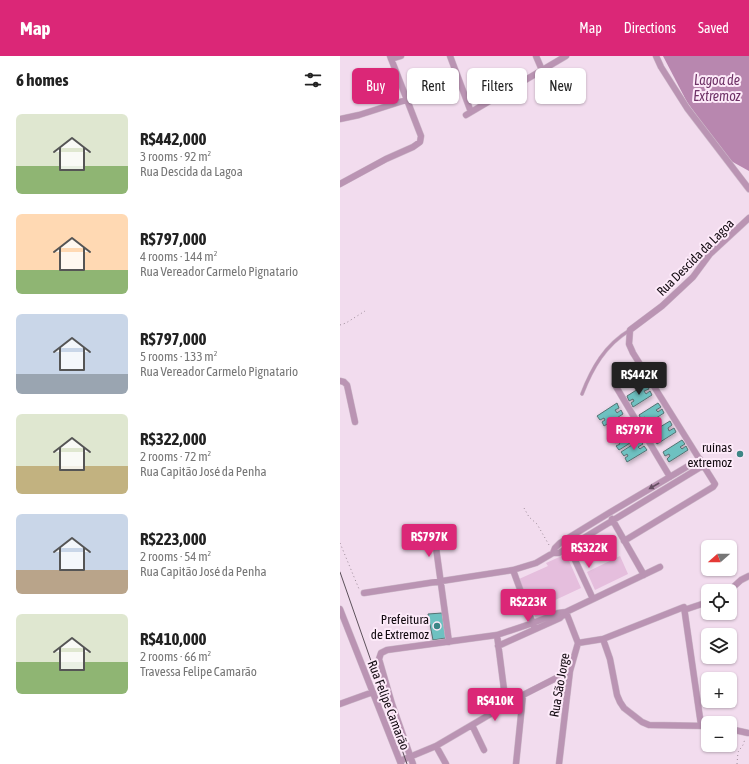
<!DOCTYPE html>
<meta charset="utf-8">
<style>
:root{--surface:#fff;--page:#f6f6f6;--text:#222;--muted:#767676;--accent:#db2777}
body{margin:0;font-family:"Asap Condensed",sans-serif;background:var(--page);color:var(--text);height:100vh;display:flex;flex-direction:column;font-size:15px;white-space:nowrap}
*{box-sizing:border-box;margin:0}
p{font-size:13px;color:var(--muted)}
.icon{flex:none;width:22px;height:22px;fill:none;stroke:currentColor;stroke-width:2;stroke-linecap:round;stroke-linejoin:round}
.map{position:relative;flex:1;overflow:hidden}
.panel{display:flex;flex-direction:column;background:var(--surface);width:340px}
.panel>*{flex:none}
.banner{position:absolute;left:12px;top:12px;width:337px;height:36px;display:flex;gap:8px}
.needle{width:26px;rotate:249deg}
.buttons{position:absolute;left:361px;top:484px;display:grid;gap:8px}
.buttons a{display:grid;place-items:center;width:36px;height:36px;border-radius:6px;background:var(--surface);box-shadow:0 1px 3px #0004;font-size:20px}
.price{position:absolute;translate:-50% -34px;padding:0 9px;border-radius:4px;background:var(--accent);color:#fff;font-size:13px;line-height:26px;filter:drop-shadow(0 1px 2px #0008)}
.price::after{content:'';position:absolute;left:50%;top:24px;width:12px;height:9px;margin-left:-6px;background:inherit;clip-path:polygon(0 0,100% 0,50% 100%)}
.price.on{background:#222;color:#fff}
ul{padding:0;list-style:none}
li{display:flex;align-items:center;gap:12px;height:100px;padding:0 16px}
li span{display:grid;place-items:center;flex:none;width:112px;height:80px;border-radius:6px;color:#555}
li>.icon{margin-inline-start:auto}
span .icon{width:48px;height:48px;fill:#fffc;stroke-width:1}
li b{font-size:17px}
h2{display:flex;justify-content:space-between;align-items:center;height:48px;padding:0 16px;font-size:17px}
.tag{padding:0 14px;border-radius:6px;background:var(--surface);box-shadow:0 1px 3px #0004;font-size:14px;line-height:36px}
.tag.on{background:var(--accent);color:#fff}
header{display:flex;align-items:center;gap:24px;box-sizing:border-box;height:56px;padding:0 20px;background:var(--accent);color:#fff}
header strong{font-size:19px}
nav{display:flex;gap:22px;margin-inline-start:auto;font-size:14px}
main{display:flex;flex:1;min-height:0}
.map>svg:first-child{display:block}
.green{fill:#e5bedd}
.water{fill:#b887af}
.building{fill:#6ec1c1;stroke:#547272;filter:url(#shadow)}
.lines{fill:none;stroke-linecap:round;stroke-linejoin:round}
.lane-casing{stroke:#cebaca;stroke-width:4}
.street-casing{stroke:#cebaca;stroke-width:7}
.path{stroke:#9c8b98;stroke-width:1;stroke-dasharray:1 3;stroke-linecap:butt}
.lane{stroke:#ba94b3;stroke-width:3}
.street{stroke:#ba94b3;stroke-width:6}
.tram{stroke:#5c505a;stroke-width:1}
.oneway{fill:#664f62}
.poi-dot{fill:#3d8686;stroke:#fdeaf9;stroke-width:1.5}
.labels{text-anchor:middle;stroke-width:4;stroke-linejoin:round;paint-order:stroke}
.street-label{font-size:13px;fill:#120a10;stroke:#fdeaf9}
.poi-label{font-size:13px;fill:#120a10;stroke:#fdeaf9;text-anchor:end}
.water-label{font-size:14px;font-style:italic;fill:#6f3367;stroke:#fdeaf9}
</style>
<header>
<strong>Map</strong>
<nav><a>Map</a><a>Directions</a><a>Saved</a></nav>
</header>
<main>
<section class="panel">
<h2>6 homes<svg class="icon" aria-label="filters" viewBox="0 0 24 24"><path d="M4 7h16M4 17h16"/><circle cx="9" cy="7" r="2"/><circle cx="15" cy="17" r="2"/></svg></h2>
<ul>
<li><span style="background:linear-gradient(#dfe7d0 65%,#8fb573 0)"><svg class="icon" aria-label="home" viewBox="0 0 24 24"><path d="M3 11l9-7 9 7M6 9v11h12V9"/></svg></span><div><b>R$442,000</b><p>3 rooms · 92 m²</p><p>Rua Descida da Lagoa</p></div></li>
<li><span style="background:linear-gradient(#ffd9b3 70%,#8fb573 0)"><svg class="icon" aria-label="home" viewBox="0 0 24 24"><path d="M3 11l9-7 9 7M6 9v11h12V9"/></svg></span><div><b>R$797,000</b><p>4 rooms · 144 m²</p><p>Rua Vereador Carmelo Pignatario</p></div></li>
<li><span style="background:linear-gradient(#c9d6e8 75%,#9aa5b1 0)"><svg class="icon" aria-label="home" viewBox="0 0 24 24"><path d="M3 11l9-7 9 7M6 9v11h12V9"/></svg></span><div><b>R$797,000</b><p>5 rooms · 133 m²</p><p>Rua Vereador Carmelo Pignatario</p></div></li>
<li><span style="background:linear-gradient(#dfe7d0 65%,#c2b280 0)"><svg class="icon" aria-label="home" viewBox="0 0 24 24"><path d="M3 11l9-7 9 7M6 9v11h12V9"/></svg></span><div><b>R$322,000</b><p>2 rooms · 72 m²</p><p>Rua Capitão José da Penha</p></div></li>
<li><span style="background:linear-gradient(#c9d6e8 70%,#b9a48a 0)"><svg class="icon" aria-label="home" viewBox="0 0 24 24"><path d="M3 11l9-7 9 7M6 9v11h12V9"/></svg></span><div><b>R$223,000</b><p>2 rooms · 54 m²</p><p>Rua Capitão José da Penha</p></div></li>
<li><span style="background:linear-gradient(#dfe7d0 60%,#8fb573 0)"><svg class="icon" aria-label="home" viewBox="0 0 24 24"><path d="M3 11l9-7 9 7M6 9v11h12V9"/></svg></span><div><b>R$410,000</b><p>2 rooms · 66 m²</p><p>Travessa Felipe Camarão</p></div></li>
</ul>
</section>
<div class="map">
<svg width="409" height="708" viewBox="0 0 409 708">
<defs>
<filter id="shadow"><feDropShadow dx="1" dy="2" stdDeviation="2" flood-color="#0004"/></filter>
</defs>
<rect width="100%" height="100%" fill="#f2dcee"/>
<path class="green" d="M226,498l15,34 -30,14 3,9 -18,8 -17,-40 29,-13 -2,-3z
M280,500l8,18 -33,16 -8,-18z"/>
<path class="water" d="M323,0h86v115l-18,-10 -16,-19 -28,-40z"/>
<path class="building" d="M306,328l3,5 -5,2 2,3 4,-3 2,4 -19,12 -2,-4 3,-2 -1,-2 -4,2 -2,-5z
M277,347l2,5 -4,2 2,3 4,-3 2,4 -19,12 -2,-4 3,-2 -1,-2 -4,2 -3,-4z
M318,347l3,4 -5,3 2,2 4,-3 2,4 -19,12 -2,-3 3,-3 -1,-2 -4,2 -2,-4z
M330,365l2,4 -4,3 1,3 5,-3 2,4 -19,12 -2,-4 3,-2 -1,-3 -4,3 -3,-5z
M291,371l3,4 -4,3 1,2 5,-2 2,4 -19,12 -3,-4 4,-2 -2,-3 -3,2 -3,-4z
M300,384l3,4 -5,3 2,2 4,-3 3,4 -20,12 -2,-4 3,-2 -1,-2 -3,2 -3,-4z
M342,384l3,4 -5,3 2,2 4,-3 2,4 -19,12 -2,-3 3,-3 -1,-2 -4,2 -2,-4z
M102,557l4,25 -13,2 -5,-26z"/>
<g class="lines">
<defs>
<path id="lane" d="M242,338c10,-26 23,-49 48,-64"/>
<path id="street" d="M110,0l21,56
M196,0l6,14
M316,0l5,11 26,41 62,81
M51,3l10,-3
M126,59l100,-59
M0,63l19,-4 47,-15
M0,128l46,-25 27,-12 7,-5 1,-6 -31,-80
M0,325l4,1 3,3 8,37
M275,329l55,92
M272,463l32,56
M94,477l15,109
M284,485l89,-54 2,-3 -82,-131 -4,-9 1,-14 32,-24 31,-29 17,-23 39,-36
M229,491l24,52
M213,497l2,-5 5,-5 49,-30 91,-54
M173,514l21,57
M389,535l12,-11 8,-4
M24,537l149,-23 23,-7 17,-10h6l10,-6 135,-82
M0,553l61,155
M344,554l24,-8
M157,579l9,70
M263,583l7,20 7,36 3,7 4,6 18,14 7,3 59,1
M238,587l25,-4 81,-32 17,118
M158,590l62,-28 6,-6 12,31 -8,28 -11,93
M0,648l33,-12
M132,669l12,25
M390,673l18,4
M96,690l10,18
M60,705l36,-15 87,-51 47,-24
M73,708l-21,-60 -13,-45 2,-6 6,-3 110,-15 36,-12 25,-10 8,-1 94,-45
M176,708l7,-69"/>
</defs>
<use href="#lane" class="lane-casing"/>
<use href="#street" class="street-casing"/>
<path class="path" d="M0,269l6,-2 19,-12
M184,452l5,9 8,7 12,21
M0,487l19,46
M397,708l1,-12 5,-7 2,-6"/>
<use href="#lane" class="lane"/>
<use href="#street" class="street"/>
<path class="tram" d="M0,516l67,192"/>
</g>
<defs><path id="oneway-solid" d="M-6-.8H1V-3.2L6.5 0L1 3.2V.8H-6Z"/></defs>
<use class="oneway" href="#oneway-solid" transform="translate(314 430) rotate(150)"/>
<g class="poi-dot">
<circle cx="400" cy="398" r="4"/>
<circle cx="97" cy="570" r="4"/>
</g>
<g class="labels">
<g class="street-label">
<text transform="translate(355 201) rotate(-45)" y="5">Rua Descida da Lagoa</text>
<text transform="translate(219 629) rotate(-80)" y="5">Rua São Jorge</text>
<text transform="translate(49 649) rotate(69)" y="5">Rua Felipe Camarão</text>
</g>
<g class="poi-label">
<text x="392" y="396">ruínas<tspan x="392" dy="15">extremoz</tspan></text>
<text x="89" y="568">Prefeitura<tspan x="89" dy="15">de Extremoz</tspan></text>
</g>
<g class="water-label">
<text x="377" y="29">Lagoa de<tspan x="377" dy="16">Extremoz</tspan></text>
</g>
</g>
</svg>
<div class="buttons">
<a><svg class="needle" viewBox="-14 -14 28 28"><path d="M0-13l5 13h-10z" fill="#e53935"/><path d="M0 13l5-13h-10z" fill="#767676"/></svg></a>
<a><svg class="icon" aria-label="locate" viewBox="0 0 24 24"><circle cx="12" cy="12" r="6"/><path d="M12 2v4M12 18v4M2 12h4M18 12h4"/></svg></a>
<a><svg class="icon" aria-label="layers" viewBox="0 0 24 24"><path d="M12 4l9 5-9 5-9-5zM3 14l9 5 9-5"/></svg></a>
<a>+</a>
<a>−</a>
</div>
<b class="price on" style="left:299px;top:340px">R$442K</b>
<b class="price" style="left:294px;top:395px">R$797K</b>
<b class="price" style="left:89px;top:502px">R$797K</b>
<b class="price" style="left:249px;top:513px">R$322K</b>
<b class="price" style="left:188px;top:567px">R$223K</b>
<b class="price" style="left:155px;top:666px">R$410K</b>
<div class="banner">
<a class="tag on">Buy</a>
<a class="tag">Rent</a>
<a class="tag">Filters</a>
<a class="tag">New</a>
</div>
</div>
</main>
